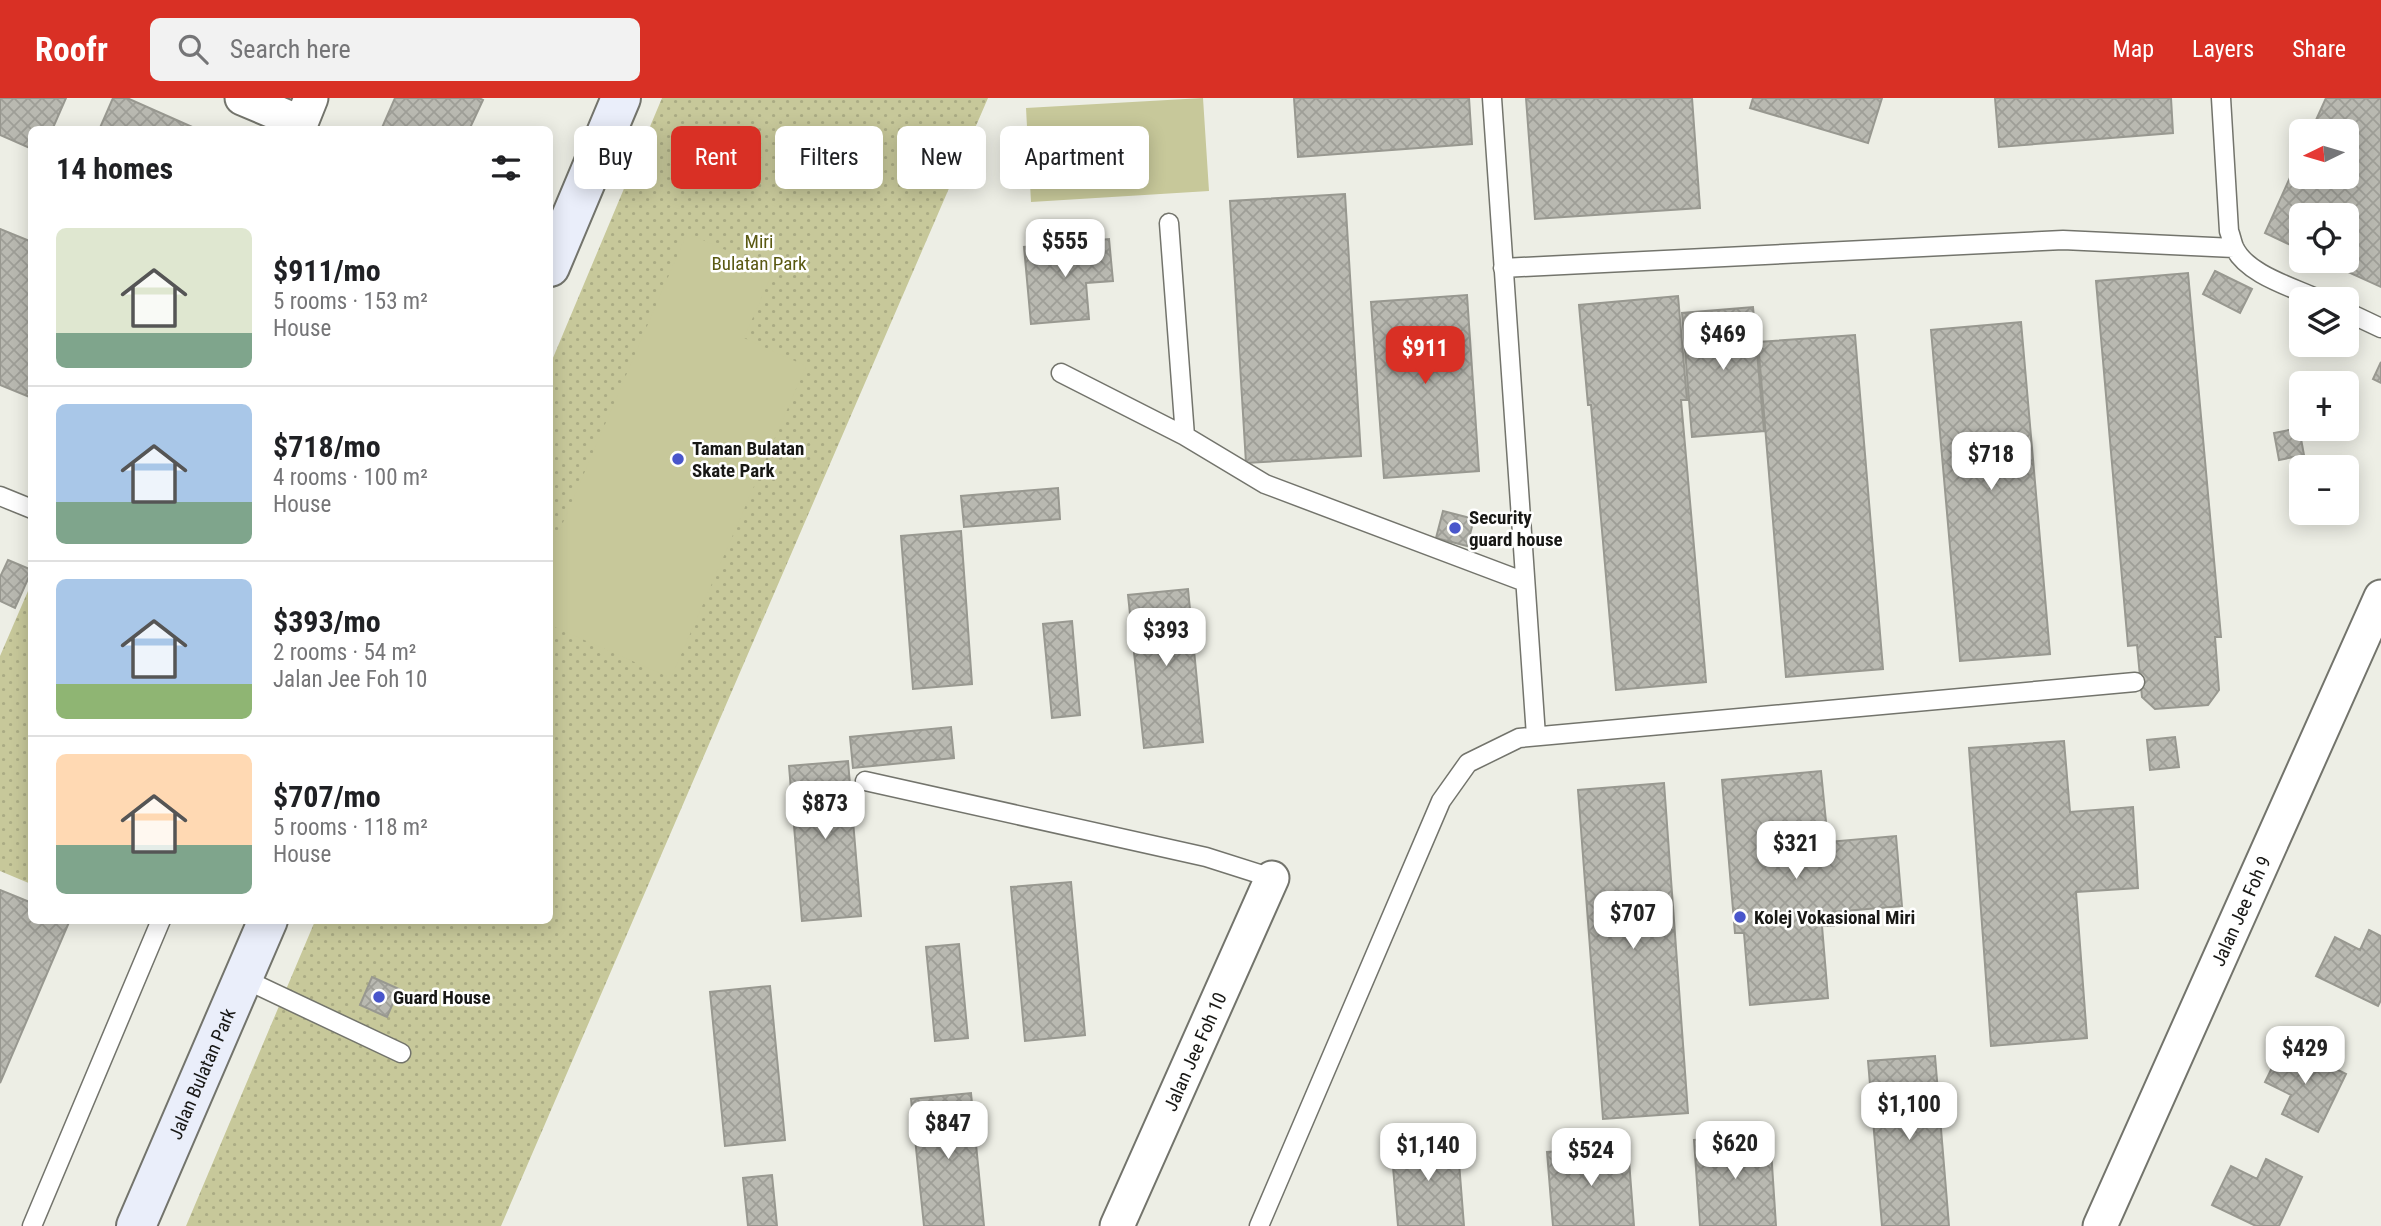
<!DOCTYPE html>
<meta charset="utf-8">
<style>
:root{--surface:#fff;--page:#f2f2f2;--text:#202124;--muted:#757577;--line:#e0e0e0;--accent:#d93025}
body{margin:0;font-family:"Roboto Condensed",sans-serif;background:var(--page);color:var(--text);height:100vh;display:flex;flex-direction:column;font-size:26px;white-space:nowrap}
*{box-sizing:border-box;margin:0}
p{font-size:23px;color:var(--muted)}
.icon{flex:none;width:38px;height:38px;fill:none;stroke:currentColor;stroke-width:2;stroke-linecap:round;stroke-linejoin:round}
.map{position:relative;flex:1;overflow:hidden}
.details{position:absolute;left:28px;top:28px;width:525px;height:798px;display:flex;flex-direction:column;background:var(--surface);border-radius:10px;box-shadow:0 4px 18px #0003}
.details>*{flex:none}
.guide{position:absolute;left:574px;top:28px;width:665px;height:63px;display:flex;gap:14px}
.needle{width:46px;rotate:265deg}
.buttons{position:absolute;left:2289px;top:21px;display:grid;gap:14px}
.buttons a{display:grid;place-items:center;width:70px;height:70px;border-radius:10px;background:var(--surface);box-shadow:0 4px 18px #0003;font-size:35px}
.price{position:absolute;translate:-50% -60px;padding:0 16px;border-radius:14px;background:#fff;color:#222;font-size:23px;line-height:46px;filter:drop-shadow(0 2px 4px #0008)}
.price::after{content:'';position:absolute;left:50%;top:42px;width:21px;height:16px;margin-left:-10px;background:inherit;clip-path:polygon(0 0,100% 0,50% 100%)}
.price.current{background:var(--accent);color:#fff}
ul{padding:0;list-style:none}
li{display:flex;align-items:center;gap:21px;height:175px;padding:0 28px}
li+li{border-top:2px solid var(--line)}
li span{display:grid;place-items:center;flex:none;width:196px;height:140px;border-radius:10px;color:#555}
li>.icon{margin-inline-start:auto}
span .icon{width:84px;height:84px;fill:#fffc;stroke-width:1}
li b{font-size:30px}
h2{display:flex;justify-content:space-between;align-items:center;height:84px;padding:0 28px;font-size:30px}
.chip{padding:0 24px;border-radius:10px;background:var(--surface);box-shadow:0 4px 18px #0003;font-size:24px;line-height:63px}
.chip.current{background:var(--accent);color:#fff}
header{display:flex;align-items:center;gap:42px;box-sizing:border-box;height:98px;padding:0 35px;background:var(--accent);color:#fff}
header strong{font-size:33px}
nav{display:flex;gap:38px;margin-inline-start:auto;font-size:24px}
.search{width:490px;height:63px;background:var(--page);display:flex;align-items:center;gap:18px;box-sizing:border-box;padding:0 24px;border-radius:10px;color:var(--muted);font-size:26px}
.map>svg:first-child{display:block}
.grass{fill:url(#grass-dots)}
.pitch{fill:#c7c89a}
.building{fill:url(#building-cross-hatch);stroke:#989890;stroke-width:2}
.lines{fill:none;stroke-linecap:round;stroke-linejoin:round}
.lane-casing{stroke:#73746c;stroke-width:21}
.street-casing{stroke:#73746c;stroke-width:37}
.secondary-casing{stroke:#73746c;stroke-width:42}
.lane{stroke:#fff;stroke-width:18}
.street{stroke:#fff;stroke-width:33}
.secondary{stroke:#eaeefa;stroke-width:38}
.poi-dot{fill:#4956cb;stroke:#fffffe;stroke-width:2.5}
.labels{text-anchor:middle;stroke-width:5;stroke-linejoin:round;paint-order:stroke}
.park-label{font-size:19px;fill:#5a5912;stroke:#fffffe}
.poi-label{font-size:19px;font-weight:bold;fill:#181815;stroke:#fffffe;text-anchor:start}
.street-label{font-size:19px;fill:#181815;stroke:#fffffe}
</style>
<header>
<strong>Roofr</strong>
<div class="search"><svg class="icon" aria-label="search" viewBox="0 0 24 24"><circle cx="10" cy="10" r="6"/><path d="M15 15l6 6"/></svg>Search here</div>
<nav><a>Map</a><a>Layers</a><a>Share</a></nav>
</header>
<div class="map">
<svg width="2381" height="1128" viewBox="0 0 2381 1128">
<defs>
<pattern id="grass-dots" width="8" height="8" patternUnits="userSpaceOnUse" patternTransform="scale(1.75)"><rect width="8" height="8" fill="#c7c89a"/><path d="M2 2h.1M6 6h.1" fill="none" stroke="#aaab84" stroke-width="1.8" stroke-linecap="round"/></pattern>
<pattern id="building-cross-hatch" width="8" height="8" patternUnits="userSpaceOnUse" patternTransform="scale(1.75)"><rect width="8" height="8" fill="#b9b9b1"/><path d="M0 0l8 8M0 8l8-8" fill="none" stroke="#9e9e97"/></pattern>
</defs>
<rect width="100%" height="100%" fill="#edeee5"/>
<path class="grass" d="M662,0h326l-487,1128h-315l129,-305 235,-1v-555z
M31,486l1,300h-1l-31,-13v-215z"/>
<path class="pitch" d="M1203,0l6,93 -178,11 -5,-94z
M687,135l86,38 -29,67 62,28 -135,312 -121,-53v-72z"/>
<path class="building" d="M0,0h66l-14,32h-20v19l-32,-14z
M113,0h14l72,32h-100z
M395,0h84l4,2 -14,30h-88z
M1294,0h175l3,46 -174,13z
M1526,0h166l8,110 -165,11z
M1753,0h129l-14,45 -118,-35z
M1995,0h176l2,35 -174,14z
M2326,0h55v189l-57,-26h23v-46h-46v35l-36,-17 36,-80v24h46v-46h-36z
M1345,96l16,262 -115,7 -16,-262z
M0,131l32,13v156l-32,-13z
M1109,141l4,42 -27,2 3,36 -58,5 -7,-77z
M2215,173l37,18 -12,24 -37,-19z
M2188,175l33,364h-6l4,53 -11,15 -53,4 -13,-12 -5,-52 -9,1 -32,-365z
M1467,197l12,176 -95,7 -13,-176z
M1678,198l9,104h-6l25,282 -90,8 -25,-285h-3l-9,-100z
M1753,209l11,124 -72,6 -10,-124z
M2021,224l29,332 -90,7 -29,-331z
M1855,237l28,334 -97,8 -28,-335z
M2381,264v21l-8,-4z
M2299,330l5,27 -25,5 -5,-27z
M1058,390l2,31 -96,8 -3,-31z
M1443,413l31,8 -7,27 -31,-8z
M961,433l11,153 -59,5 -12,-153z
M8,462l24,10 -17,38 -15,-7v-24z
M1188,491l15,153 -59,6 -16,-153z
M1072,523l8,94 -28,3 -9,-94z
M951,629l3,31 -101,10 -3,-31z
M2175,639l4,30 -29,3 -3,-30z
M2064,643l6,71 63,-5 5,81 -62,4 11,146 -96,8 -22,-298z
M848,663l13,155 -59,5 -13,-155z
M1821,673l7,71 68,-6 6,70 -69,6 1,14h-12l6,72 -78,7 -6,-72h-9l-13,-153z
M1664,685l24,330 -85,6 -25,-329z
M1071,784l14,153 -60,6 -14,-154z
M0,792l32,13v17h38l-70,163z
M2369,832l12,6v64l-3,6 -62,-30 19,-39 25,13z
M959,846l9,94 -33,3 -9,-94z
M372,879l27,12 -12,28 -27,-12z
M770,888l15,154 -60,6 -15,-154z
M2284,945l62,31 -28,58 -36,-18 9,-19 -26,-13z
M1935,958l14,170h-67l-14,-165z
M971,995l13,133h-60l-13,-127z
M1770,1036l6,92h-76l-6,-86z
M1457,1039l7,89h-66l-7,-83z
M1628,1049l6,79h-81l-6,-74z
M2266,1061l36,18 -23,49h-23l-44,-21 19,-39 26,13z
M772,1077l5,51h-29l-5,-48z"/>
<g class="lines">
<defs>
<path id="lane" d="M1492,0l44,638
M2221,0l8,133c2,5 3,11 5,16 12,27 58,40 84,52
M1169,125l16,213
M1503,170l560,-28 171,8
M2347,214l34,16
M1061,275l124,63 80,48 260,98
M0,398l32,13
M865,683l341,76 66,21
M242,880l159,75
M32,1128l129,-306
M1259,1128l182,-425 27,-38 51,-25 616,-56"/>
<g id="street">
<path d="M242,0l59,25 10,-25"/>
<path id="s1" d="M1117,1128l155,-348"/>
<path id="s2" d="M2100,1128l281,-629"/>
</g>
<g id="secondary">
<path d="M550,169l71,-169"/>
<path id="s3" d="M136,1128l132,-306"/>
</g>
</defs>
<use href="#lane" class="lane-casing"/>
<use href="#street" class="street-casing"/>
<use href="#secondary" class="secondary-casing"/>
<use href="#lane" class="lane"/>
<use href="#street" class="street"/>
<use href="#secondary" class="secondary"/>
</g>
<g class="poi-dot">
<circle cx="678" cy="361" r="7"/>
<circle cx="1455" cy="430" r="7"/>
<circle cx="1740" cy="819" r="7"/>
<circle cx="379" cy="899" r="7"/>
</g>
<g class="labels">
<g class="park-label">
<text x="759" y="150">Miri<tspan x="759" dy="22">Bulatan Park</tspan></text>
</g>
<g class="poi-label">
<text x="692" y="357">Taman Bulatan<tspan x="692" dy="22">Skate Park</tspan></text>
<text x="1469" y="426">Security<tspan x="1469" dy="22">guard house</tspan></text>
<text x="1754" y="826">Kolej Vokasional Miri</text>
<text x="393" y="906">Guard House</text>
</g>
<g class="street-label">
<text dy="7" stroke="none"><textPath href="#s2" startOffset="345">Jalan Jee Foh 9</textPath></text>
<text dy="7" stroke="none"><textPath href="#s1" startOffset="191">Jalan Jee Foh 10</textPath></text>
<text dy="7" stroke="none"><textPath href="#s3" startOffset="166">Jalan Bulatan Park</textPath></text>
</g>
</g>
</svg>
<div class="buttons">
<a><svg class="needle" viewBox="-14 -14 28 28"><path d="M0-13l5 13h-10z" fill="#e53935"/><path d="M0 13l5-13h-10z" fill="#757577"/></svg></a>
<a><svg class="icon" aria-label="locate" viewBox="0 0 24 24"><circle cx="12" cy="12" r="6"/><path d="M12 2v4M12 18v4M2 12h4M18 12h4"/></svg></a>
<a><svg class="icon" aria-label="layers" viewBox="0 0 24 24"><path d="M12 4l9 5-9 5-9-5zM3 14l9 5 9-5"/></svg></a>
<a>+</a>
<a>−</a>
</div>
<b class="price" style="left:1065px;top:181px">$555</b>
<b class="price" style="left:1723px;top:274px">$469</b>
<b class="price current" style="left:1425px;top:288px">$911</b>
<b class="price" style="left:1991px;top:394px">$718</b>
<b class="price" style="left:1166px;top:570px">$393</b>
<b class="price" style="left:825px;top:743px">$873</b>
<b class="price" style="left:1796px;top:783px">$321</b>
<b class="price" style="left:1633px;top:853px">$707</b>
<b class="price" style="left:2305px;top:988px">$429</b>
<b class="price" style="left:1909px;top:1044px">$1,100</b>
<b class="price" style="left:948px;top:1063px">$847</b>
<b class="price" style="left:1735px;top:1083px">$620</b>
<b class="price" style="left:1428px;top:1085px">$1,140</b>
<b class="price" style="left:1591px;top:1090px">$524</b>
<div class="guide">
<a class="chip">Buy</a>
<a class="chip current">Rent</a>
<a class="chip">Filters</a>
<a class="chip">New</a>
<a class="chip">Apartment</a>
</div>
<section class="details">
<h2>14 homes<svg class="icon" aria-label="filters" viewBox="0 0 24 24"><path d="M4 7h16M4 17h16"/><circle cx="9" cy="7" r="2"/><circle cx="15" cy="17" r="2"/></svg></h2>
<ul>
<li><span style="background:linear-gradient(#dfe7d0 75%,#7fa58c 0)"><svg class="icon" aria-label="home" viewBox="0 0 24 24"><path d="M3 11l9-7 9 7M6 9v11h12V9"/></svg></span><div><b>$911/mo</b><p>5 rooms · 153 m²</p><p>House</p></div></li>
<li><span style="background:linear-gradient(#a9c7e8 70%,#7fa58c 0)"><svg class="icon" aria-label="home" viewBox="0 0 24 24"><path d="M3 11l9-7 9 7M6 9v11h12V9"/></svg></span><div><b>$718/mo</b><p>4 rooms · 100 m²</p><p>House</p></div></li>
<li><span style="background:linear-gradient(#a9c7e8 75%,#8fb573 0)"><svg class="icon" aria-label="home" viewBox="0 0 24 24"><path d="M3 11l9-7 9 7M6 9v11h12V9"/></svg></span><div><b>$393/mo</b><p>2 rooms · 54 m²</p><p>Jalan Jee Foh 10</p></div></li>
<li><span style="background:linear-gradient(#ffd9b3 65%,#7fa58c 0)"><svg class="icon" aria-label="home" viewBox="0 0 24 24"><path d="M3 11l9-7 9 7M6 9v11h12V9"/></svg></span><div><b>$707/mo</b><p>5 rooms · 118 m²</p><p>House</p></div></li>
</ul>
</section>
</div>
